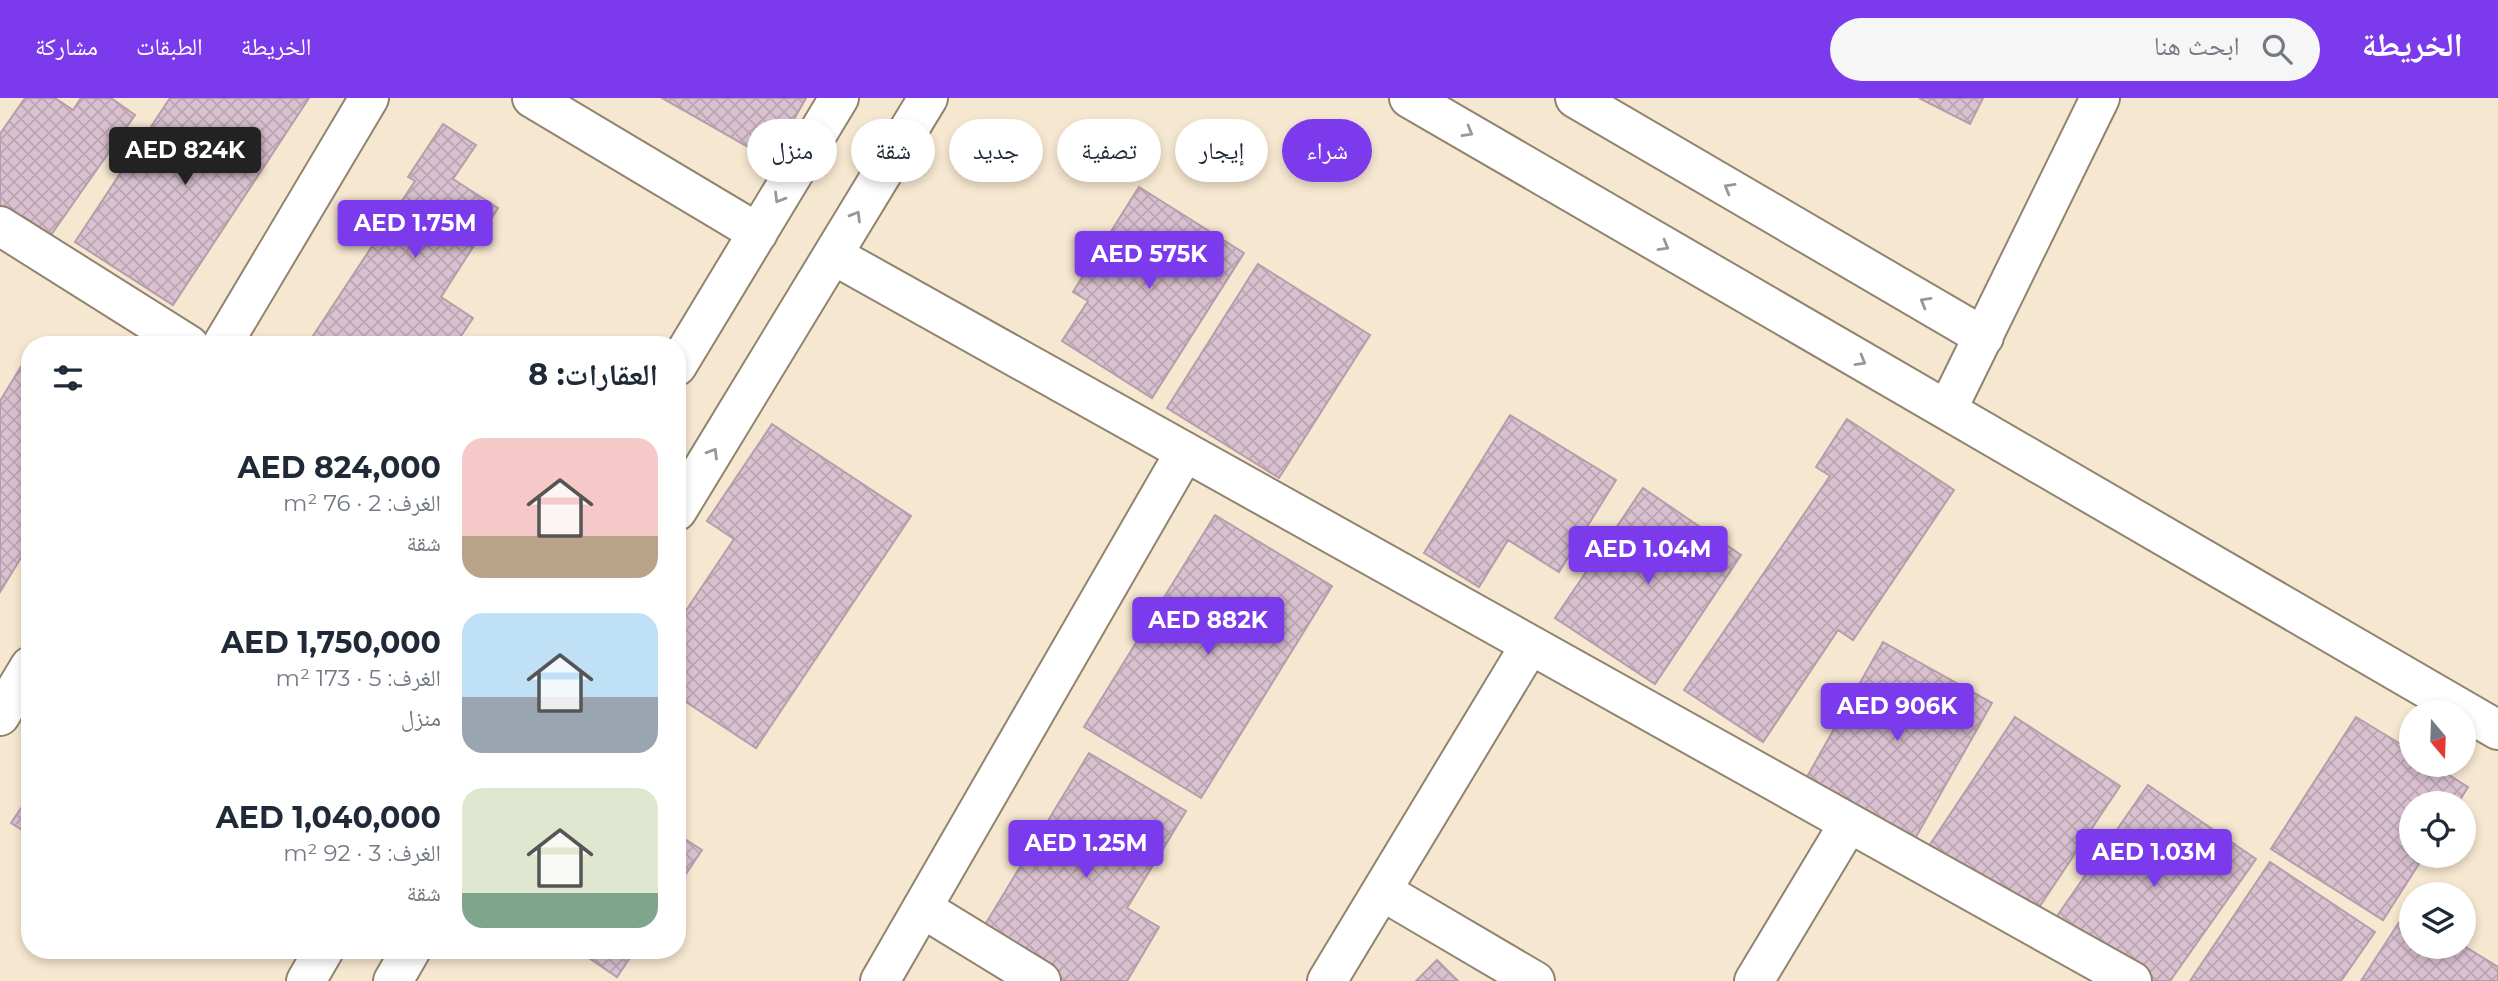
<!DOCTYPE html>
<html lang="ar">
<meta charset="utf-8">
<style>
:root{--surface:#fff;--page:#f6f6f7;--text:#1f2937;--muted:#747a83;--accent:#7c3aed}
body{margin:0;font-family:Montserrat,"Noto Naskh Arabic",sans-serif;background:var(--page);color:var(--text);direction:rtl;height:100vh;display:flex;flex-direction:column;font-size:26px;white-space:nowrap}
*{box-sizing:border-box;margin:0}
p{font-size:23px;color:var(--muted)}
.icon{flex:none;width:38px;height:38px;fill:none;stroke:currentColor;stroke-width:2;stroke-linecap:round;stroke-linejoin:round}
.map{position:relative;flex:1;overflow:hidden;direction:ltr}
.details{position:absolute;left:21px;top:238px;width:665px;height:623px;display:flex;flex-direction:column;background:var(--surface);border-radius:28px;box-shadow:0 4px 10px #0003;direction:rtl}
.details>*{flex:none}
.hud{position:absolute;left:707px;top:21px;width:665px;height:63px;direction:rtl;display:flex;gap:14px}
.needle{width:46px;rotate:161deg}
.tools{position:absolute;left:2399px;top:602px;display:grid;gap:14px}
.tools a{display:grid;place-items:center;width:77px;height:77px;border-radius:50%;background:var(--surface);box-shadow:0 4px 10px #0003;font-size:35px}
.price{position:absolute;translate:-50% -60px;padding:0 16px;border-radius:7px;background:var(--accent);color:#fff;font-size:23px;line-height:46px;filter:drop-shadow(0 2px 4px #0008)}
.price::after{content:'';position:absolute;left:50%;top:42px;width:21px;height:16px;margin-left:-10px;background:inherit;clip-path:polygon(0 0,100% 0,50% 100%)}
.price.current{background:#222;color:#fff}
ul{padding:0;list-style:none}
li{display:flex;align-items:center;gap:21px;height:175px;padding:0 28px}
li span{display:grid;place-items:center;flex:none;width:196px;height:140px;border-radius:21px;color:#555}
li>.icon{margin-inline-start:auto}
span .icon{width:84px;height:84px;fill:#fffc;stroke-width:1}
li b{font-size:30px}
h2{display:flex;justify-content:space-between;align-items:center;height:84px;padding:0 28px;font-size:30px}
.pill{padding:0 24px;border-radius:32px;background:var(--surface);box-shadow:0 4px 10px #0003;font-size:24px;line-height:63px}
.pill.current{background:var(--accent);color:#fff}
header{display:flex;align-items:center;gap:42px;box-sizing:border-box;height:98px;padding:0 35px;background:var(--accent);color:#fff}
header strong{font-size:33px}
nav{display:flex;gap:38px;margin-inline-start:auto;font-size:24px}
.search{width:490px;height:63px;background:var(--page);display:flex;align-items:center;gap:18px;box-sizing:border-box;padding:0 24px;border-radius:38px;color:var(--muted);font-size:26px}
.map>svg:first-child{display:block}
.building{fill:url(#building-cross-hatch);stroke:#b59dab;stroke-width:2}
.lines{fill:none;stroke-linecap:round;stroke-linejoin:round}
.street-casing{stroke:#91846f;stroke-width:42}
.street{stroke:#fff;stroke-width:38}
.oneway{stroke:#9b9894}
</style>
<header>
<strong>الخريطة</strong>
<div class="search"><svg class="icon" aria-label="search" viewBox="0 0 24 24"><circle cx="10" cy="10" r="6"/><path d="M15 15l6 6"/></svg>ابحث هنا</div>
<nav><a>الخريطة</a><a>الطبقات</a><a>مشاركة</a></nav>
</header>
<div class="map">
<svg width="2498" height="883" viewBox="0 0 2498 883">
<defs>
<pattern id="building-cross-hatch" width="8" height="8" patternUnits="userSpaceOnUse" patternTransform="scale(1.75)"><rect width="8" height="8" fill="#dac1d0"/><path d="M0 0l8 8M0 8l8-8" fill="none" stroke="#bba5b2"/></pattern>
</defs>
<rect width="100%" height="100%" fill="#f6e7d0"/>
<path class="building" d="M25,0h30l18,12 8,-12h30l24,17 -84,120 -27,-18 -3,5 -21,-15v-73z
M170,0h139l-136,207 -98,-63z
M662,0h144l-35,62z
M1919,0h64l-13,26z
M443,26l33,21 -23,34 45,29 -57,89 32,21 -18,27h-148l108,-164 -7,-4z
M1139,89l105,66 -92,145 -90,-57 26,-40 -15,-9z
M1258,166l112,71 -91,143 -112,-70z
M30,254v191l-30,49v-191z
M1510,317l106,65 -57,92 -51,-32 -29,47 -55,-34z
M1847,321l107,71 -101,150 -15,-10 -75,112 -79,-52 146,-214 -14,-9z
M772,326l139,92 -155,232 -79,-52v-72l57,-85 -27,-18z
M1643,390l98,67 -86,129 -100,-66z
M1215,417l117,71 -131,212 -117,-71z
M1883,544l109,61 -80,141 -109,-60z
M2015,619l105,69 -84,126 -109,-63z
M2356,619l56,34v14h21l35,22 -10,16h-46v53h12l-41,64 -112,-71z
M1089,655l97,58 -59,97 32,19 -32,54h-69l-81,-43z
M2148,687l108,74 -86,122h-31l-86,-59z
M30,697v40l-19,-12z
M677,736l25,16 -25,37z
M2270,764l105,70 -34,49h-151z
M2407,812l5,3v34l52,-1 34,21v14h-137z
M577,852h58l-18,27z
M1437,862l21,21h-42z"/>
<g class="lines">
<defs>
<path id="street" d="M532,0l226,135
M1409,0l1089,632
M1575,0l409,239
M0,128l189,119
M833,157l1299,726
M222,247l147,-247
M677,268l162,-268
M1947,312l153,-312
M677,413l251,-413
M0,618l30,-50
M1382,793l153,90
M922,810l119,73
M306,883l18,-31
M393,883l18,-31
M880,883l305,-529
M1327,883l203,-336
M1754,883l95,-158"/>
</defs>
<use href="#street" class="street-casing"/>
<use href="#street" class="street"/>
</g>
<defs><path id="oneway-chevron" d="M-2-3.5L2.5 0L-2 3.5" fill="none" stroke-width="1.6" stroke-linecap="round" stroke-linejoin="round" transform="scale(1.75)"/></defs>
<g class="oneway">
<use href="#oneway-chevron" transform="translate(1468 34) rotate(30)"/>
<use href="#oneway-chevron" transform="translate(1729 90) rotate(-150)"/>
<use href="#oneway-chevron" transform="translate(779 100) rotate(121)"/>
<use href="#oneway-chevron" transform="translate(856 118) rotate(-59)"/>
<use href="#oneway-chevron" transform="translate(1664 148) rotate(30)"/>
<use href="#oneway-chevron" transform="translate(1925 204) rotate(-150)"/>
<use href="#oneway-chevron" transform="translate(1861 263) rotate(30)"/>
<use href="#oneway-chevron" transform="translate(713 355) rotate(-59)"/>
</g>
</svg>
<div class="tools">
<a><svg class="needle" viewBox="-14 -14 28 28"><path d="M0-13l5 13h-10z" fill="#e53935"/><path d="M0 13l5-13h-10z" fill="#747a83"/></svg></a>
<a><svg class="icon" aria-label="locate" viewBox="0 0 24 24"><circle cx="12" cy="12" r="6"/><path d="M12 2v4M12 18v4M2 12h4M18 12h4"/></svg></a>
<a><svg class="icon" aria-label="layers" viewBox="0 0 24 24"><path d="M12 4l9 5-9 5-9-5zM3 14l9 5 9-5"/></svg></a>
</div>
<b class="price current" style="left:185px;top:89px">AED 824K</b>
<b class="price" style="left:415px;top:162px">AED 1.75M</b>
<b class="price" style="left:1149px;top:193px">AED 575K</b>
<b class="price" style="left:1648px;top:488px">AED 1.04M</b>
<b class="price" style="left:1208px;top:559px">AED 882K</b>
<b class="price" style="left:1897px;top:645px">AED 906K</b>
<b class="price" style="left:1086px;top:782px">AED 1.25M</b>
<b class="price" style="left:2154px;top:791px">AED 1.03M</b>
<div class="hud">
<a class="pill current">شراء</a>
<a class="pill">إيجار</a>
<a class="pill">تصفية</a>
<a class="pill">جديد</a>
<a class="pill">شقة</a>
<a class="pill">منزل</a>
</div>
<section class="details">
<h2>العقارات: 8<svg class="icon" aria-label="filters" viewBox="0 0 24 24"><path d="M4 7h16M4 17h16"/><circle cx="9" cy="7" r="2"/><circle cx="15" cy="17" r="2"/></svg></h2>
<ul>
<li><span style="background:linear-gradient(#f6c9c9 70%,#b9a48a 0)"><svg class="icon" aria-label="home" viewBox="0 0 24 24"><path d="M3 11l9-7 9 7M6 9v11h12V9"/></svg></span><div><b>AED 824,000</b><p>الغرف: 2 · 76 m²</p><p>شقة</p></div></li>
<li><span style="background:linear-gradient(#bfe0f5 60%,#9aa5b1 0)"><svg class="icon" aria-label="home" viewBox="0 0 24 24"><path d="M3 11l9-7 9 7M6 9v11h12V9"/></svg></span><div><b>AED 1,750,000</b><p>الغرف: 5 · 173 m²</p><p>منزل</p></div></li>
<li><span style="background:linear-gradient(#dfe7d0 75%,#7fa58c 0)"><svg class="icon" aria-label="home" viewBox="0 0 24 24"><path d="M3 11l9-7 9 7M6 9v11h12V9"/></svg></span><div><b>AED 1,040,000</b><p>الغرف: 3 · 92 m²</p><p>شقة</p></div></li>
</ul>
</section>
</div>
